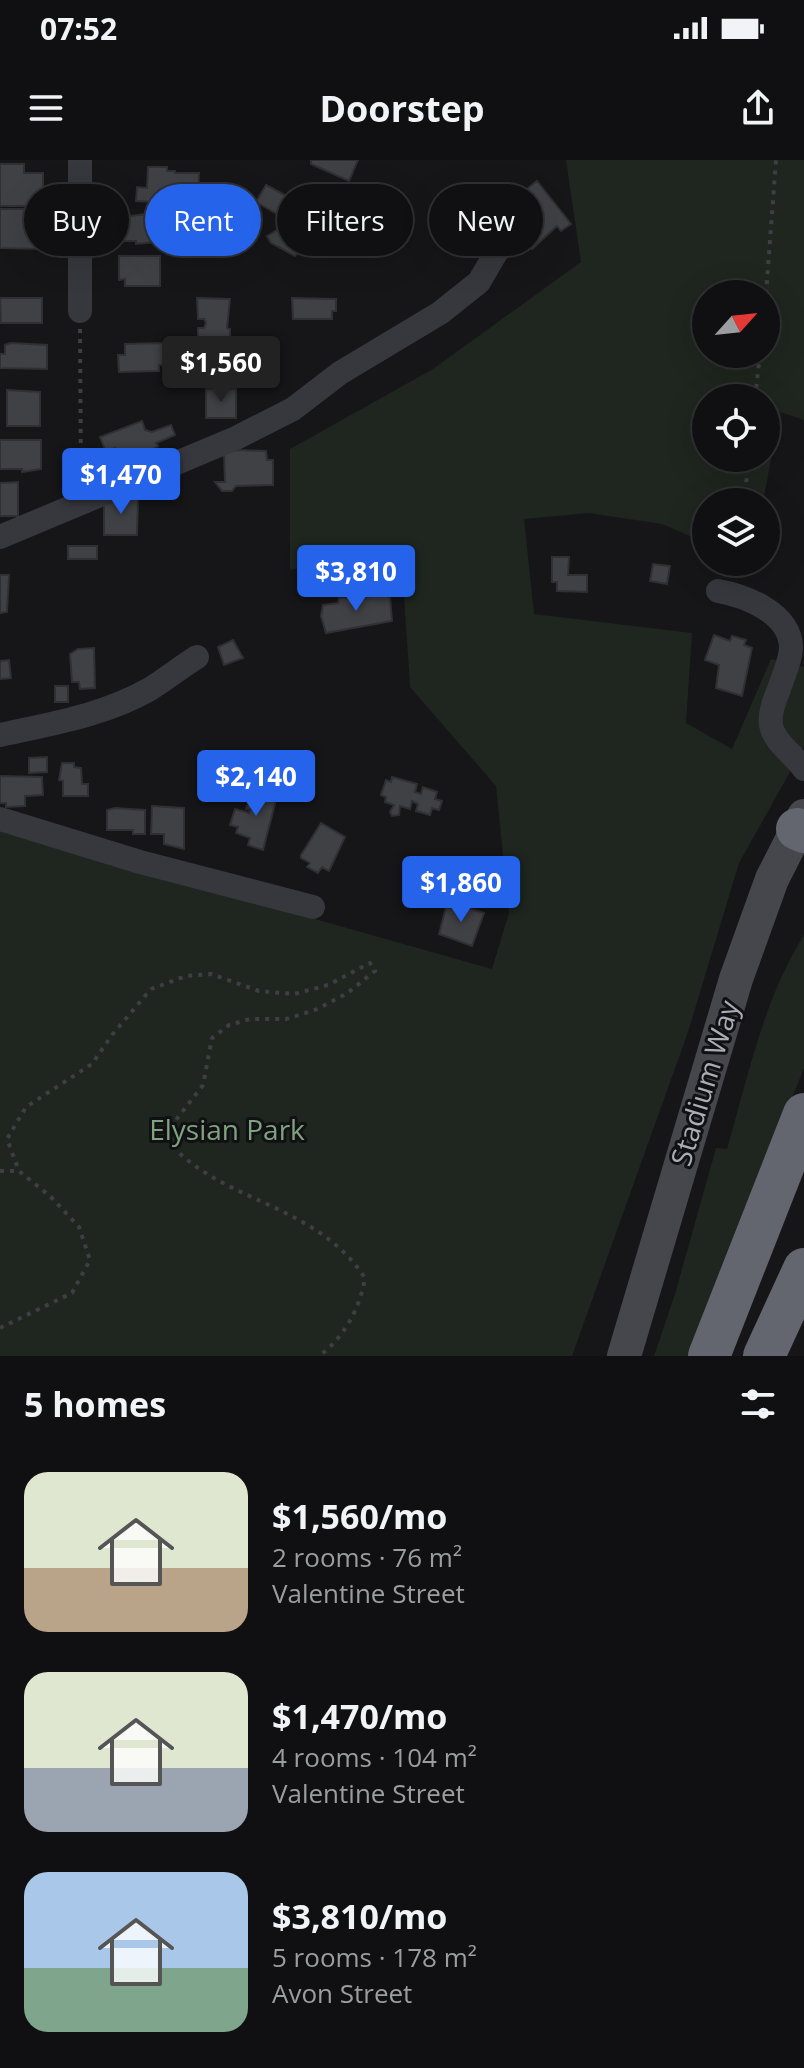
<!DOCTYPE html>
<meta charset="utf-8">
<style>
:root{--surface:#101012;--page:#19191b;--text:#f1f3f6;--muted:#9c9d9f;--line:#303032;--accent:#2563eb}
body{margin:0;font-family:"Open Sans",sans-serif;background:var(--page);color:var(--text);height:100vh;display:flex;flex-direction:column;font-size:30px;white-space:nowrap}
*{box-sizing:border-box;margin:0}
p{font-size:26px;color:var(--muted)}
.icon{flex:none;width:44px;height:44px;fill:none;stroke:currentColor;stroke-width:2;stroke-linecap:round;stroke-linejoin:round}
.map{position:relative;height:1196px;overflow:hidden}
.panel{display:flex;flex-direction:column;background:var(--surface);flex:1}
.panel>*{flex:none}
.top-card{position:absolute;left:24px;top:24px;width:756px;height:72px;display:flex;gap:16px}
.needle{width:52px;rotate:63deg}
.fabs{position:absolute;left:692px;top:120px;display:grid;gap:16px}
.fabs a{display:grid;place-items:center;width:88px;height:88px;border-radius:50%;background:var(--surface);box-shadow:0 8px 32px #0002,0 0 0 2px var(--line);font-size:40px}
.price{position:absolute;translate:-50% -68px;padding:0 18px;border-radius:8px;background:var(--accent);color:#fff;font-size:26px;line-height:52px;filter:drop-shadow(0 2px 4px #0008)}
.price::after{content:'';position:absolute;left:50%;top:48px;width:24px;height:18px;margin-left:-12px;background:inherit;clip-path:polygon(0 0,100% 0,50% 100%)}
.price.active{background:#222;color:#fff}
ul{padding:0;list-style:none}
li{display:flex;align-items:center;gap:24px;height:200px;padding:0 24px}
li span{display:grid;place-items:center;flex:none;width:224px;height:160px;border-radius:24px;color:#555}
li>.icon{margin-inline-start:auto}
span .icon{width:96px;height:96px;fill:#fffc;stroke-width:1}
li b{font-size:34px}
h2{display:flex;justify-content:space-between;align-items:center;height:96px;padding:0 24px;font-size:34px}
.chip{padding:0 28px;border-radius:36px;background:var(--surface);box-shadow:0 8px 32px #0002,0 0 0 2px var(--line);font-size:28px;line-height:72px}
.chip.active{background:var(--accent);color:#fff}
.status{display:flex;justify-content:space-between;align-items:center;height:56px;padding:0 40px;background:var(--surface);direction:ltr}
.status svg{height:22px;fill:currentColor}
header{display:flex;justify-content:space-between;align-items:center;height:104px;padding:0 24px;background:var(--surface);font-size:36px;font-weight:700}
.map>svg:first-child{display:block}
.green{fill:#1e261f;fill-rule:evenodd}
.building{fill:#404145;stroke:#303034;stroke-width:2}
.lines{fill:none;stroke-linecap:round;stroke-linejoin:round}
.path{stroke:#3d3f44;stroke-width:4;stroke-dasharray:4 6;stroke-linecap:butt}
.street{stroke:#37383d;stroke-width:24}
.secondary{stroke:#45474d;stroke-width:34}
.highway{stroke:#63666e;stroke-width:42}
.labels{text-anchor:middle;stroke-width:6;stroke-linejoin:round;paint-order:stroke}
.street-label{font-size:28px;fill:#a8adb8;stroke:#111113}
.park-label{font-size:28px;fill:#7fa381;stroke:#111113}
</style>
<div class="status"><b>07:52</b><svg viewBox="0 0 49 12"><path d="M0 12V9h3v3zM5 12V6h3v6zM10 12V3h3v9zM15 12V0h3v12zM26 1h20v11H26zM47 4h2v5h-2z"/></svg></div>
<header><svg class="icon" aria-label="menu" viewBox="0 0 24 24"><path d="M4 6h16M4 12h16M4 18h16"/></svg>Doorstep<svg class="icon" aria-label="share" viewBox="0 0 24 24"><path d="M12 15V3M7 8l5-5 5 5M5 13v7h14v-7"/></svg></header>
<div class="map">
<svg width="804" height="1196" viewBox="0 0 804 1196">
<rect width="100%" height="100%" fill="#161618"/>
<path class="green" d="M566,0h238v260l-24,-8 -17,90h-57v41l-44,-19 -73,-11 -65,6 10,95 158,19 -6,90 46,26 39,-90 33,8v80l-65,116 -51,169 -116,324h-572v-526l492,139 17,-56 -13,-127 -86,-99 -9,-138 -111,21v-121l143,-80 148,-107zM706,134h60v60h-60zM706,238h60v60h-60z
M804,775v133l-102,254 -10,34h-38l21,-62 41,-146 11,1c21,-72 37,-151 77,-214z"/>
<path class="building" d="M311,0h47l-9,21 -38,-17z
M0,4h24v9h19v33h-43z
M148,7h19v4h8v2h24l-1,28h-10v8l-20,-1v-5l-32,-2 1,-14 10,1z
M537,21l34,43 -10,7 -4,-5 -25,23 -14,-14 10,-7 -9,-12 -10,7 -6,-7 10,-7 -8,-10 14,-11 3,5z
M266,25l62,33 -6,10 12,7 -11,19 -12,-7 -4,8 -8,-5 -4,6 -24,-13 -4,-7 10,-6 7,-12 -28,-16z
M207,28h27v18l-27,1z
M0,49h43l-1,40 -42,-1z
M236,50l1,17 -18,1 -1,-17z
M155,53v9l14,2v17l-33,3v-3h-13v-24z
M42,81h16l-1,11h-15z
M119,96h41v30h-35v-7l-6,1z
M0,138h42v25h-41z
M197,138l33,1 -3,29 3,1v13h-32v-14h6l2,-5 -2,-4h-6z
M292,138l44,1v12h-4v8h-39z
M11,183l36,2v24l-47,-1v-14h5v-9z
M167,183l1,22h-9v6l-40,1 -1,-17h7v-11z
M206,229h30v29h-30z
M7,230l33,2v34h-33z
M142,261l3,9 7,2 19,-7 4,10 -19,8 2,3 -9,5 -24,9 4,9 -16,8 -5,-11 13,-5 -6,-13 -9,4 -6,-15z
M0,280h41v29l-19,3v-3h-22z
M237,290l29,1 1,9h6v25l-37,1 -4,5h-10l-7,-9h10l-1,-29z
M18,322v34h-18v-33z
M128,336l10,1 -1,38h-33v-38z
M68,386h29v13h-29z
M552,397h17l-1,18h19v17l-30,-1v-9h-5z
M653,404l17,2 -3,18 -17,-3z
M0,415h9l-2,37 -7,1z
M384,435l6,2 2,24 -66,12 -5,-17 2,-11 15,-2 1,-5z
M714,475l16,6 2,-5 14,4 -2,5 8,3 -10,48 -26,-8 3,-23 -14,-5z
M233,480l10,18 -19,7 -6,-18z
M94,488l1,40 -15,1 -1,-7h-7l-2,-28 8,-5z
M9,500l2,18 -11,1v-18z
M55,526h13v16h-13z
M47,597v15l-18,1v-15z
M62,603h12v4l7,1 1,16h6v12h-25v-15l-4,-1z
M0,616l42,1 1,18 -18,1v10l-19,1v-4h-6z
M392,617l25,7 -2,8 6,2 2,-7 14,5 -2,7 7,2 -3,9 -7,-2 -2,7 -14,-4 2,-7 -6,-3 -2,8 -10,-3 -1,9 -7,1 -2,-4 4,-7 -9,-3 1,-5 -5,-2 5,-15 5,2z
M258,626l20,6 -15,58 -15,-5 2,-7 -14,-5 2,-6 -8,-2 5,-16 14,4 1,-3 -4,-1 2,-7 4,1z
M152,646l32,2v41l-20,-5v-10h-13z
M115,648l30,2v24h-12v-4h-26v-20z
M321,663l24,14 -16,34 -7,-4 -4,6 -11,-6 3,-4 -9,-5v-3z
M452,743l32,10 -12,33 -33,-12 7,-27 4,1z"/>
<g class="lines">
<path class="path" d="M766,134l10,-134
M80,169l1,151
M755,238l5,-44
M744,342l5,-44
M737,416l1,-14
M0,1011h19
M0,1168l72,-35 18,-33 -11,-33 -28,-30 -32,-26 -12,-32 19,-32 66,-43 20,-29 39,-46 35,-13 25,-2 48,17 35,3 34,-9 42,-22 5,8 -29,23 -31,16 -29,9h-36l-21,6 -17,13 -9,47 -27,35 -1,29c54,54 143,57 190,129 -5,30 -21,60 -46,78"/>
<path class="street" d="M80,151v-151
M0,377l236,-99 57,-29 47,-36 100,-60 39,-31 21,-36
M718,431c28,5 72,22 73,56 0,14 -8,29 -12,42 -4,10 -10,24 -8,36 3,17 23,30 33,44
M0,575c50,-11 105,-20 150,-46 16,-10 31,-22 47,-32
M0,659l140,43 173,45"/>
<path class="secondary" d="M624,1196l112,-377 36,-100 32,-63"/>
<path class="highway" d="M797,669l7,3
M709,1196l95,-242
M764,1196l40,-87"/>
</g>
<g class="labels">
<g class="street-label">
<text transform="translate(705 923) rotate(-73)" y="10">Stadium Way</text>
</g>
<g class="park-label">
<text x="227" y="980">Elysian Park</text>
</g>
</g>
</svg>
<div class="fabs">
<a><svg class="needle" viewBox="-14 -14 28 28"><path d="M0-13l5 13h-10z" fill="#e53935"/><path d="M0 13l5-13h-10z" fill="#9c9d9f"/></svg></a>
<a><svg class="icon" aria-label="locate" viewBox="0 0 24 24"><circle cx="12" cy="12" r="6"/><path d="M12 2v4M12 18v4M2 12h4M18 12h4"/></svg></a>
<a><svg class="icon" aria-label="layers" viewBox="0 0 24 24"><path d="M12 4l9 5-9 5-9-5zM3 14l9 5 9-5"/></svg></a>
</div>
<b class="price active" style="left:221px;top:244px">$1,560</b>
<b class="price" style="left:121px;top:356px">$1,470</b>
<b class="price" style="left:356px;top:453px">$3,810</b>
<b class="price" style="left:256px;top:658px">$2,140</b>
<b class="price" style="left:461px;top:764px">$1,860</b>
<div class="top-card">
<a class="chip">Buy</a>
<a class="chip active">Rent</a>
<a class="chip">Filters</a>
<a class="chip">New</a>
</div>
</div>
<section class="panel">
<h2>5 homes<svg class="icon" aria-label="filters" viewBox="0 0 24 24"><path d="M4 7h16M4 17h16"/><circle cx="9" cy="7" r="2"/><circle cx="15" cy="17" r="2"/></svg></h2>
<ul>
<li><span style="background:linear-gradient(#dfe7d0 60%,#b9a48a 0)"><svg class="icon" aria-label="home" viewBox="0 0 24 24"><path d="M3 11l9-7 9 7M6 9v11h12V9"/></svg></span><div><b>$1,560/mo</b><p>2 rooms · 76 m²</p><p>Valentine Street</p></div></li>
<li><span style="background:linear-gradient(#dfe7d0 60%,#9aa5b1 0)"><svg class="icon" aria-label="home" viewBox="0 0 24 24"><path d="M3 11l9-7 9 7M6 9v11h12V9"/></svg></span><div><b>$1,470/mo</b><p>4 rooms · 104 m²</p><p>Valentine Street</p></div></li>
<li><span style="background:linear-gradient(#a9c7e8 60%,#7fa58c 0)"><svg class="icon" aria-label="home" viewBox="0 0 24 24"><path d="M3 11l9-7 9 7M6 9v11h12V9"/></svg></span><div><b>$3,810/mo</b><p>5 rooms · 178 m²</p><p>Avon Street</p></div></li>
</ul>
</section>
